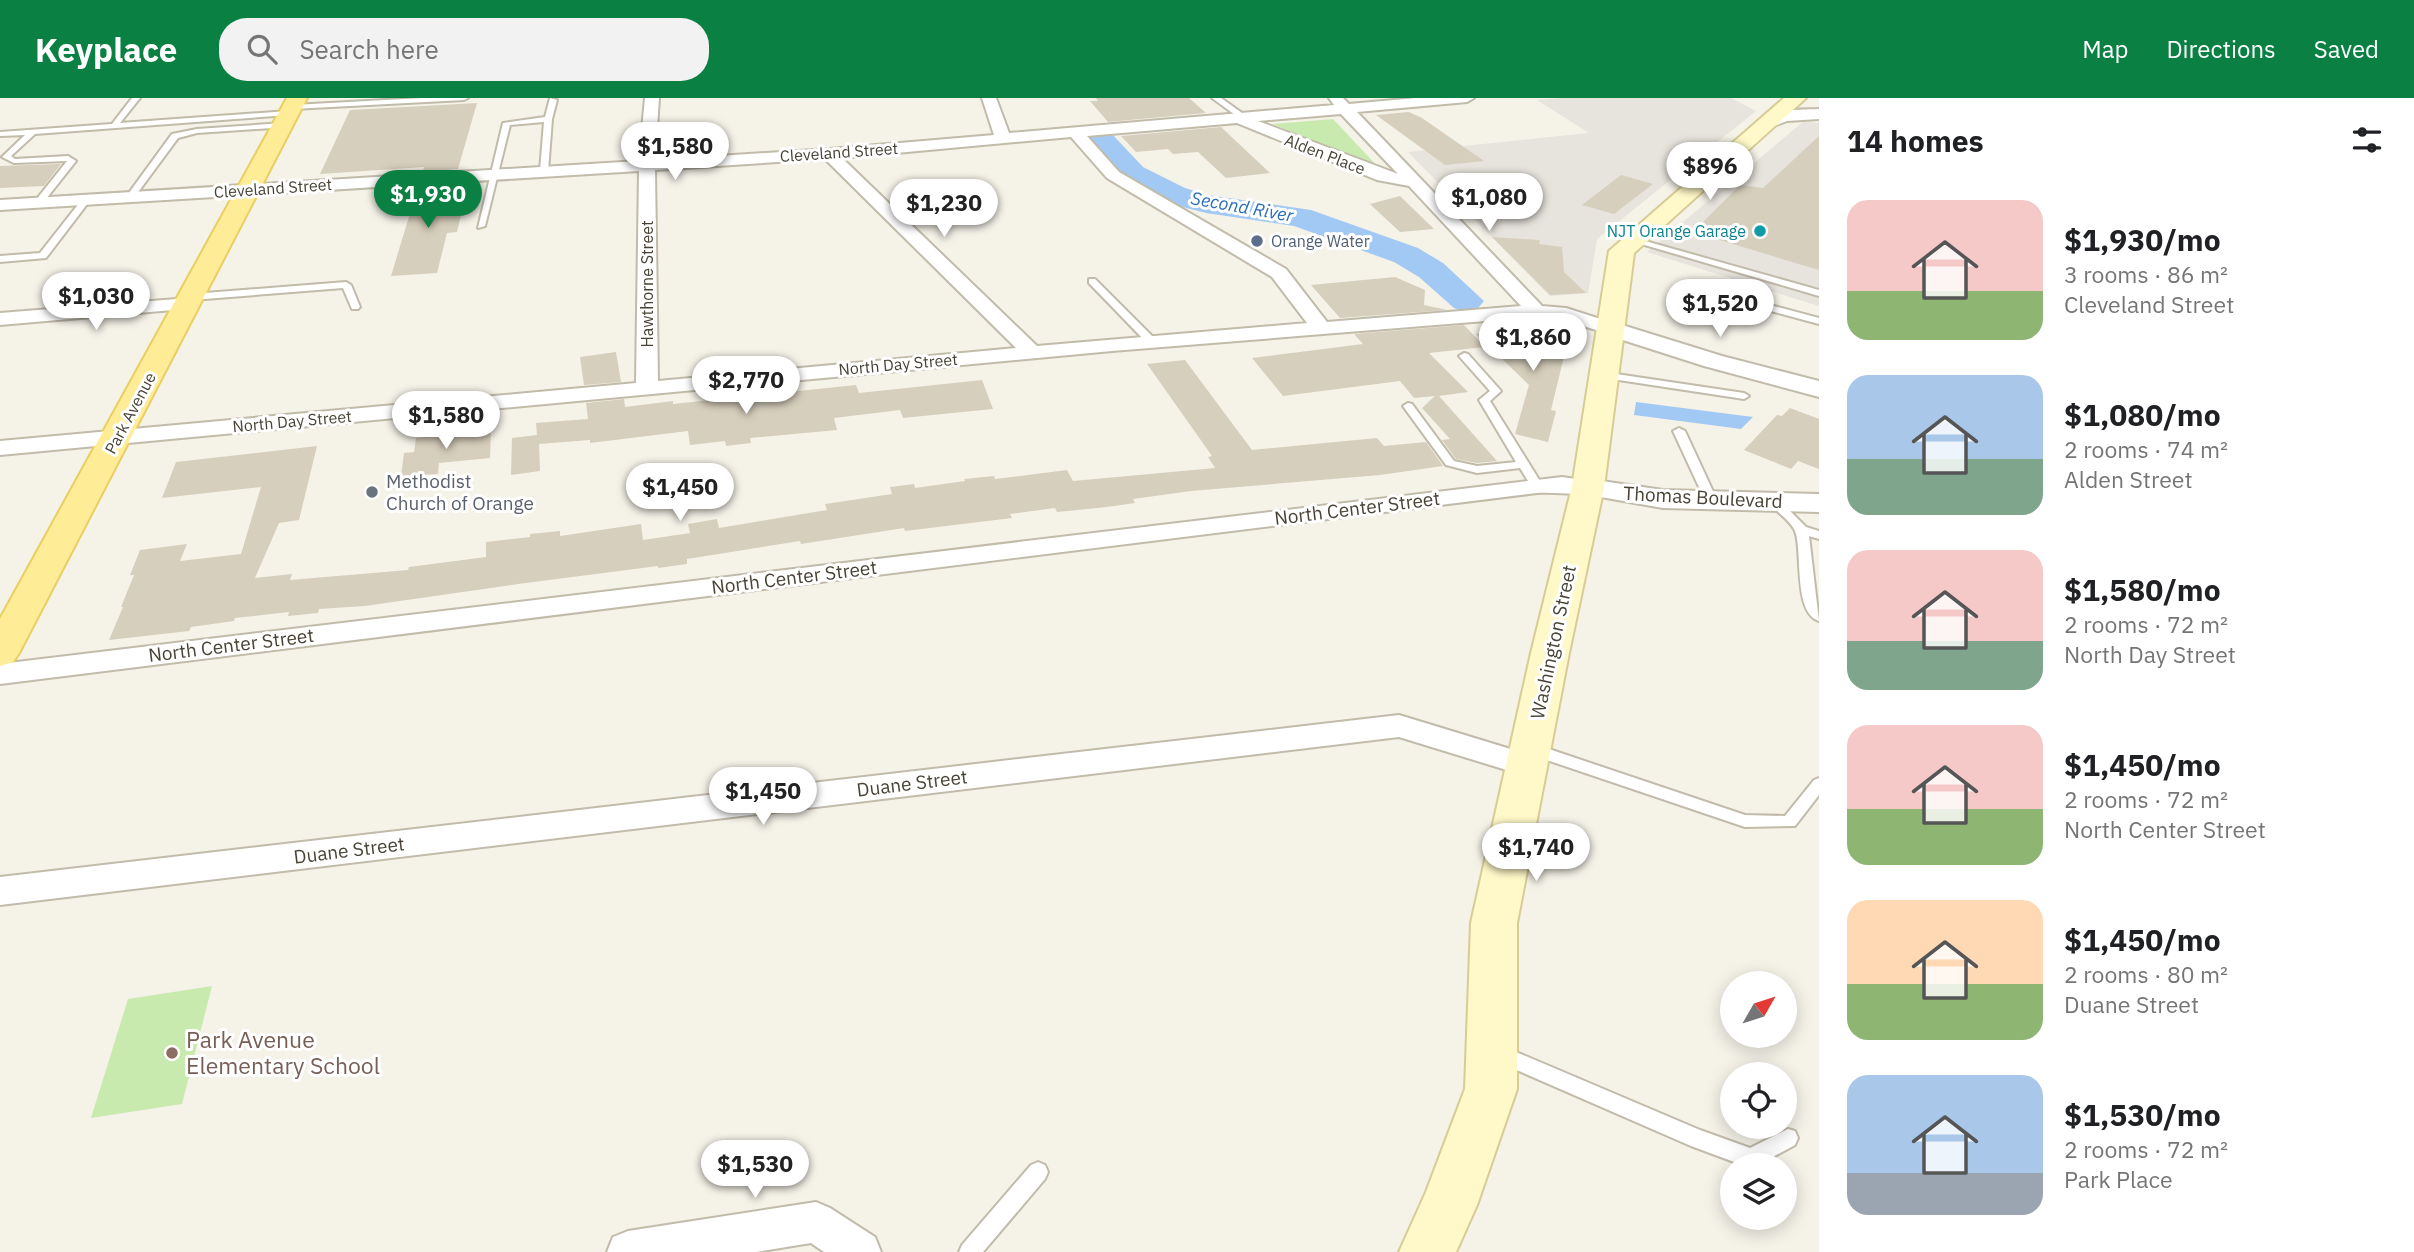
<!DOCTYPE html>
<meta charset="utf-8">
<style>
:root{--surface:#fff;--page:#f2f2f2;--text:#202124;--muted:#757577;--accent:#0b8043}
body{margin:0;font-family:"IBM Plex Sans",sans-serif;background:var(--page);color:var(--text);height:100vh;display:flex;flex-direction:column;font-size:26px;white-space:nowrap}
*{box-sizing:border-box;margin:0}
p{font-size:23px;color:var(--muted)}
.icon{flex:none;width:38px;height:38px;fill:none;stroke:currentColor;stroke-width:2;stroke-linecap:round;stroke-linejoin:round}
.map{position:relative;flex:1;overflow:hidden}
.panel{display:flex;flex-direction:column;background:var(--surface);width:595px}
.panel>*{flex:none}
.needle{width:46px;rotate:51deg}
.fabs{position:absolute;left:1720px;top:873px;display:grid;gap:14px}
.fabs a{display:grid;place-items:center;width:77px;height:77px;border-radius:50%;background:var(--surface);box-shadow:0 4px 18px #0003;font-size:35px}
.price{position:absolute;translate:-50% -60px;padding:0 16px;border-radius:24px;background:#fff;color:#222;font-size:23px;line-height:46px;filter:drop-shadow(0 2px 4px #0008)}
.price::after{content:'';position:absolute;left:50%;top:42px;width:21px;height:16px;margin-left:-10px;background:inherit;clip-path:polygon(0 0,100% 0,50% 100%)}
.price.current{background:var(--accent);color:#fff}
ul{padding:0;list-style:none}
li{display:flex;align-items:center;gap:21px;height:175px;padding:0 28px}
li span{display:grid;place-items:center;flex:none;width:196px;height:140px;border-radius:21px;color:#555}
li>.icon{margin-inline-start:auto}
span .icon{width:84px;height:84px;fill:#fffc;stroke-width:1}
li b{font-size:30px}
h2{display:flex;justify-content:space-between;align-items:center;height:84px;padding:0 28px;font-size:30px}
header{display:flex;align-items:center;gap:42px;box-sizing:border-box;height:98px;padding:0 35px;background:var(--accent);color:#fff}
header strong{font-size:33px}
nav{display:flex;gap:38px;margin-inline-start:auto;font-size:24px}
.search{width:490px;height:63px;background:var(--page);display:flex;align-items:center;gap:18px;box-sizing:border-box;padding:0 24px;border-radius:28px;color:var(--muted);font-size:26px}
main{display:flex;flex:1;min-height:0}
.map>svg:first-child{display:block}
.industrial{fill:#e7e3dd}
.green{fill:#c9eaaf}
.water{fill:#a2c9f4}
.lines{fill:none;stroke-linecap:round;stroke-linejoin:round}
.river{fill:#a2c9f4;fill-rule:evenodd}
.building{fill:#d7cfbd}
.service-casing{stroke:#c1bbaa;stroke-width:4}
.minor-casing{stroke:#c1bbaa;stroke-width:4}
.tertiary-casing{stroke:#c1bbaa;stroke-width:4}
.secondary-casing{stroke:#d7cc96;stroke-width:4}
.primary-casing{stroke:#e9cf62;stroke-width:4}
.service{fill:#fff;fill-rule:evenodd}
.minor{fill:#fff;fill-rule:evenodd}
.tertiary{fill:#fff;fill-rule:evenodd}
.secondary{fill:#fff8c8;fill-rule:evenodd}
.primary{fill:#ffec97;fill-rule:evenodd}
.culture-dot{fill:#0f9aa8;stroke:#fff;stroke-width:2.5}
.service-dot{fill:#5c6f8a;stroke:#fff;stroke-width:2.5}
.worship-dot{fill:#6b7280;stroke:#fff;stroke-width:2.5}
.education-dot{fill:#8d6e63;stroke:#fff;stroke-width:2.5}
.labels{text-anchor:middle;stroke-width:6;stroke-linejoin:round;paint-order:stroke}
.far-street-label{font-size:16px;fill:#484336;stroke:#fff}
.far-culture-label{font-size:16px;fill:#0d838f;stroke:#fff;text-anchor:end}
.far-service-label{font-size:16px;fill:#4e5e75;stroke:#fff;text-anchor:start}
.far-water-label{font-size:18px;font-style:italic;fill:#2a6eba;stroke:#fff}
.worship-label{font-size:19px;fill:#5b616d;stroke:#fff;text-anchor:start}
.street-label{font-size:19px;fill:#484336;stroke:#fff}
.near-education-label{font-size:23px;fill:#785e54;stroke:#fff;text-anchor:start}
</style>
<header>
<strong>Keyplace</strong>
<div class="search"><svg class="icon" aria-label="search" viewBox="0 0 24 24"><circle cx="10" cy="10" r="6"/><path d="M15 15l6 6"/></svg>Search here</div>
<nav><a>Map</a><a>Directions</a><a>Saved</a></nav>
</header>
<main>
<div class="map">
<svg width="1819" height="1154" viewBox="0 0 1819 1154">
<rect width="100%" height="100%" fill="#f5f2e8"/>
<path class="industrial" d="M1562,0h169l25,13 -159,128 -9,54 -38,3 -142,-144 181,-19 -52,-33z
M1803,24l16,1v183l-172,-54z"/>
<path class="green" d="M1333,21l47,50 -107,-45z
M212,888l-30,118 -91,14 37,-119z"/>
<path class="water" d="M1636,304l117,15 -12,12 -107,-14z"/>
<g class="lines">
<path class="river" d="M1101,32l10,3 32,34 42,21 23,7 103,15 107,38 25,15 41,38 -6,7 -12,4 -12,-4 -35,-31 -25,-15 -100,-36 -88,-13 -43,-11 -42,-23 -30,-34 -4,-6 4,-6z"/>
</g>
<path class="building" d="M1096,0h93l17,15 -98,9 -18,-21h8z
M477,5l-19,66 -35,3 1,-5 -104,7 30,-64z
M1409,14l13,6 62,43 -39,4 -69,-50z
M1221,29l49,46 -44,5 -28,-26 -25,2 -5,-5 -32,3 -15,-16z
M1819,38v134l-126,-38 47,-47 23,3z
M61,66l-17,22 -44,2v-22z
M1621,77l32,9 -39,30 -32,-9z
M454,87l-3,10 15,-1 -9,38 -10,1 -10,40 -46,3 27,-89z
M1400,98l34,33 -34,3 -30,-28z
M1492,139l48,3 -1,4 23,3 2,25 22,21 -36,2z
M1395,179l30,13 -1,15 23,5 -107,8 -29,-33z
M1464,227l21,22 -56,6 39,39 -29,4 58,65 -20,2 -21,-4 -14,-19 8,-1 -28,-31 13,-12 -21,2 -14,-17 -117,15 -31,-38 111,-14 -9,-10z
M1534,230l35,8 -18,74 5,1 -8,31 -33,-8 14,-49 -53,-51 41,-5 15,3z
M616,254l5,30 -37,3 -4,-28z
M1185,262l67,90 125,-12 7,8 42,-4 17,24 -63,9 -189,16 -58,8 2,4 -28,4 -50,5 -2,-4 -45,6 2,4 -107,13 -1,-3 -103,16 -1,-3 -113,18v5l-29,4v-2l-140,18 -153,22 -46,3 -1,4 -30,3 1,-4 -54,6 -1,3 -43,6 -2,4 -80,9 14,-33h-2l13,-32h-4l10,-25 47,-6 -7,17 61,-7 20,-67 -99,11 14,-36 141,-16 -18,74 -20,3 -24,55 37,-4 -2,6 118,-10 1,-3 77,-10v-15l44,-5v-3l30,-3v5l81,-12 2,16 47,-7 -2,-9 29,-5 2,9 108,-18 -2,-6 67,-10 -2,-7 24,-3 1,4 50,-7 -1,-2 30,-3 1,3 72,-9 6,11 142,-13 -7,-11 4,-1 -65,-92z
M982,282l11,29 -90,9 -3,-8 -66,8 3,12 -87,8 1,5 -25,3 -1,-5 -35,4 -2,-14 -98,12v-3l-51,4 1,27 -29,4 1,-37 25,-3 -1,-12 52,-4 -2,-16 38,-4 1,8 48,-6v3l183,-19 3,8z
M1790,310l29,11v50l-21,-8 -7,8 -47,-19 33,-35 5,1z
M491,331l-1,29 -51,5 -1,11 -37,2 3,-23 10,-1 2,-14z"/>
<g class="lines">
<defs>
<path id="service" d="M132,0h8l-20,25 169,-12 4,2 -4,2 -254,19 -24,22 4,3 53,-3 8,5 -34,43h-6v-4l31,-39 -53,2 -12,-6 23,-22 -25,1v-4l112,-8z
M422,0h46l-4,2 -171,9 -4,-2 4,-2z
M550,0l7,2 -5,19 -4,52 -4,2 -4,-2 4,-49 -34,3 -25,101 -7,2 25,-105 42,-6z
M1212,0h9l28,20 -7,2z
M283,25h3v4l-89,6 -19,5 -45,61 -7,-2 46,-63 25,-5z
M84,99l7,2 -45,59 -46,4v-6l40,-3z
M1631,139l188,53v6l-188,-55z
M1089,181h6l61,61v4h-8l-59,-61z
M346,184l5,3 9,22 -2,2h-6l-9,-21 -151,12 -5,-3 5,-3z
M1740,199l79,21v6l-82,-22v-4z
M1464,255l4,1 33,37 -11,10 53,85 -2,3h-8l-13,-21 -43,5 -31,-8 -43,-59 5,-3 4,1 42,57 23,5 39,-4 -37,-62 11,-9 -31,-35z
M1603,274l141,21 5,3 -5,3 -145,-22v-4z
M1679,330l6,3 32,69 -2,3 -4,1 -6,-4 -32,-69z
M1773,399l4,1 29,29 13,4v8l-10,-3 10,85c-25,-8 -17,-64 -23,-87 -3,-12 -21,-23 -29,-33z
M1531,645l214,72 40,1 29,-36 5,-2v17l-24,31 -50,1 -219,-74 -2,-4 2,-4z
M1502,948l198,84 50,18 38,-19 7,2 3,7 -3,7 -37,20 -13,1 -54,-20 -195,-85 -3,-6 3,-6z
M1038,1064l7,3 3,7 -3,7 -62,73h-24l3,-7 69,-80z"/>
<path id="minor" d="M645,0h14l-4,62 174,-11 165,-14 -12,-37h14l13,35 325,-28 -5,-7h14l6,6 67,-6h58l-7,4 -110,10 185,194 24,2 50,16 3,4 -3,4 -7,2 -45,-14 -28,-3 -424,34 -1112,104v-14l636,-58 3,-212 -639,39v-10l639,-39zM1341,16l57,60 -140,-53zM1237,25l140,57 32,6 112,120 -194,16 -41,-53 -167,-97 -32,-36zM1071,39l36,41 165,99 35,46 -270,23 -195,-188zM825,61l191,189 -358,33 -3,-211z
M189,200l7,2 3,4 -3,4 -196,17v-12z
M1562,379l34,5 4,5 -4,5c-17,4 -40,0 -59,1l-1537,191v-20z
M1399,617l138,42 4,8 -4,8 -11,3 -127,-39 -1399,168v-28z
M816,1104l14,6 45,29 6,15h-57l-13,-9 -55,9h-149l6,-15 15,-6z"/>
<path id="tertiary" d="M1819,11v10l-32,2 -24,9 -9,-5c15,-17 44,-15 65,-16z
M1609,223l113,35 97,25v16l-115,-31 -103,-33 -4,-5 4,-5z
M1588,381l75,11 156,4v18l-156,-4 -85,-15 -4,-6 4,-6z"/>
<path id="secondary" d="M1784,0h22l-172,155 -30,234 -35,166 -52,270v166l-40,116 -21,47h-57l27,-60 39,-103 6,-166 60,-270 41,-166 37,-236z"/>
<path id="primary" d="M287,0h20l-288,555 -6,9 -13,4v-47z"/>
</defs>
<use href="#service" class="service-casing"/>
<use href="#minor" class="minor-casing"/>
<use href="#tertiary" class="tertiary-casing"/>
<use href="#secondary" class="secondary-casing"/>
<use href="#primary" class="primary-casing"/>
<use href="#service" class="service"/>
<use href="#minor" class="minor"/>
<use href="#tertiary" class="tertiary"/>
<use href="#secondary" class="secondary"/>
<use href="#primary" class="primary"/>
</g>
<circle class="culture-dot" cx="1760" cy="133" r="7"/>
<circle class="service-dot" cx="1257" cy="143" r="7"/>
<circle class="worship-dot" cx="372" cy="394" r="7"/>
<circle class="education-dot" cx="172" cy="955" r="7"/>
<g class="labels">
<g class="far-street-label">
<text transform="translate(839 54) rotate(-4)" y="6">Cleveland Street</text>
<text transform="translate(1325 56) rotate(21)" y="6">Alden Place</text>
<text transform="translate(273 90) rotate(-4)" y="6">Cleveland Street</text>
<text transform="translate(647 186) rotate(-90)" y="6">Hawthorne Street</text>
<text transform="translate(898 266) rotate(-5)" y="6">North Day Street</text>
<text transform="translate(130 315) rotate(-62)" y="6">Park Avenue</text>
<text transform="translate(292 323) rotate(-5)" y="6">North Day Street</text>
</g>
<g class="far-culture-label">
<text x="1746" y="139">NJT Orange Garage</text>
</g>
<g class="far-service-label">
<text x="1271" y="149">Orange Water</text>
</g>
<g class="far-water-label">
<text transform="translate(1242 109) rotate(10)" y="6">Second River</text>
</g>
<g class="worship-label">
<text x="386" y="390">Methodist<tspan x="386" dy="22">Church of Orange</tspan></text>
</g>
<g class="street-label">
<text transform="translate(1703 399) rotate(3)" y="7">Thomas Boulevard</text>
<text transform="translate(1357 410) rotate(-7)" y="7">North Center Street</text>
<text transform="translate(794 479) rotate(-7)" y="7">North Center Street</text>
<text transform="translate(1553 544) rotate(-78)" y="7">Washington Street</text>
<text transform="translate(231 547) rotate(-7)" y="7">North Center Street</text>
<text transform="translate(912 685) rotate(-7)" y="7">Duane Street</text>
<text transform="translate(349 752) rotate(-7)" y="7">Duane Street</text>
</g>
<g class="near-education-label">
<text x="186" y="950">Park Avenue<tspan x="186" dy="26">Elementary School</tspan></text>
</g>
</g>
</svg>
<div class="fabs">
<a><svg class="needle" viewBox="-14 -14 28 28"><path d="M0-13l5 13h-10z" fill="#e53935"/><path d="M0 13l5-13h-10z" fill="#757577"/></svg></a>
<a><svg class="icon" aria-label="locate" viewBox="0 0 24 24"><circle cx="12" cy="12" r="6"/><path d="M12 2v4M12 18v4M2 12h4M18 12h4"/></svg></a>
<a><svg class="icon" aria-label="layers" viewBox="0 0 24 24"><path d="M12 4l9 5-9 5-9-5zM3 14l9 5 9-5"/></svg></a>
</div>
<b class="price" style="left:675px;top:84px">$1,580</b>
<b class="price" style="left:1710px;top:104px">$896</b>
<b class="price current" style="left:428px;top:132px">$1,930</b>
<b class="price" style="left:1489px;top:135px">$1,080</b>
<b class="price" style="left:944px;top:141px">$1,230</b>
<b class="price" style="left:96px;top:234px">$1,030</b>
<b class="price" style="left:1720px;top:241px">$1,520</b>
<b class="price" style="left:1533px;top:275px">$1,860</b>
<b class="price" style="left:746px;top:318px">$2,770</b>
<b class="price" style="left:446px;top:353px">$1,580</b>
<b class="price" style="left:680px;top:425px">$1,450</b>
<b class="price" style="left:763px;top:729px">$1,450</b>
<b class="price" style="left:1536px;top:785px">$1,740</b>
<b class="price" style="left:755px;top:1102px">$1,530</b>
</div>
<section class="panel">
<h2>14 homes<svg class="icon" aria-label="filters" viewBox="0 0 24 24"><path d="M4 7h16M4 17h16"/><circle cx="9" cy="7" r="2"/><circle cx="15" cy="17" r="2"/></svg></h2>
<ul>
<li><span style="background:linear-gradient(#f6c9c9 65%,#8fb573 0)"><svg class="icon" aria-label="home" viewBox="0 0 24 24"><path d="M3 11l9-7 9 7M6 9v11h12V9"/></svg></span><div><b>$1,930/mo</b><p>3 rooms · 86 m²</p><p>Cleveland Street</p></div></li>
<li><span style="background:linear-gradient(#a9c7e8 60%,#7fa58c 0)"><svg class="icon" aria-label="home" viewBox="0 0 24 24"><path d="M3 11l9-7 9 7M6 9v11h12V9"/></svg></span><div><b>$1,080/mo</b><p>2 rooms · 74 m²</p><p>Alden Street</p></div></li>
<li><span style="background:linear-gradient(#f6c9c9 65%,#7fa58c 0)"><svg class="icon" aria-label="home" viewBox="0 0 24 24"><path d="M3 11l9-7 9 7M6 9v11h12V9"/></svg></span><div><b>$1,580/mo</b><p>2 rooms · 72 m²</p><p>North Day Street</p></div></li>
<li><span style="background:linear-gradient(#f6c9c9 60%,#8fb573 0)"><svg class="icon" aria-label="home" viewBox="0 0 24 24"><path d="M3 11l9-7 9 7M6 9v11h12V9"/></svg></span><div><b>$1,450/mo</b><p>2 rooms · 72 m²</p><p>North Center Street</p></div></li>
<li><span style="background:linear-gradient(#ffd9b3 60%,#8fb573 0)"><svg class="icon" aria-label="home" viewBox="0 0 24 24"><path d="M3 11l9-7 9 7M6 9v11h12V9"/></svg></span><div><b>$1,450/mo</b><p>2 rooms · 80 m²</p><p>Duane Street</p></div></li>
<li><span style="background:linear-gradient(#a9c7e8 70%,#9aa5b1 0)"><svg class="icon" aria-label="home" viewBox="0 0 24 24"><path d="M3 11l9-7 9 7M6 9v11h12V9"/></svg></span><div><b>$1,530/mo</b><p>2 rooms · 72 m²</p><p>Park Place</p></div></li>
</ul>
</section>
</main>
